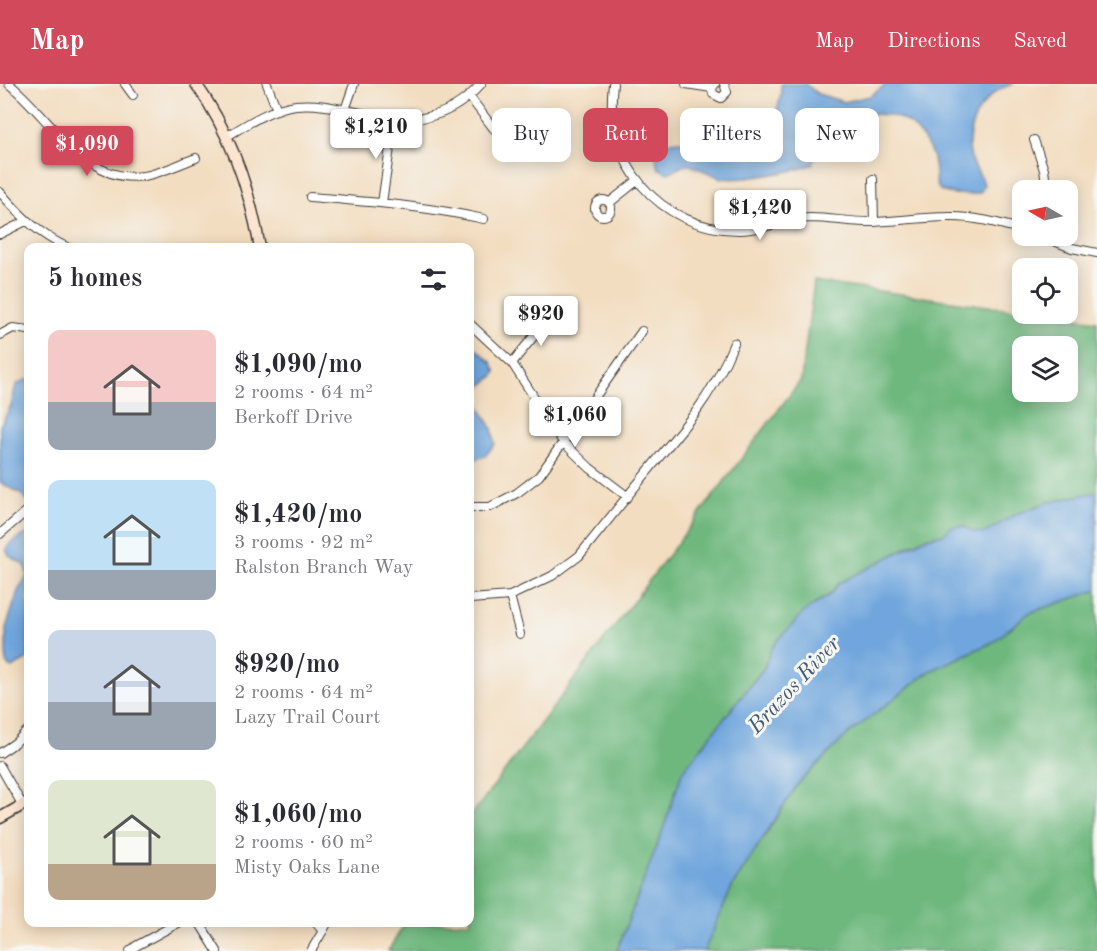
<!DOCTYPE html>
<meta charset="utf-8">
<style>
:root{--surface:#fff;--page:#f7f7f7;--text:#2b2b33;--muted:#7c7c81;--accent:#d1495b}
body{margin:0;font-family:"Old Standard TT",serif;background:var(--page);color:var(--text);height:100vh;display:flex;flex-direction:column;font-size:22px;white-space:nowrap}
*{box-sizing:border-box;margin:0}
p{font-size:20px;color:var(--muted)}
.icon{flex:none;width:33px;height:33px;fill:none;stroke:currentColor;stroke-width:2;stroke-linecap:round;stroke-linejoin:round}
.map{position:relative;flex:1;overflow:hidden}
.panel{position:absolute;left:24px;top:159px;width:450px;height:684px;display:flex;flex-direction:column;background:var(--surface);border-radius:12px;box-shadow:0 3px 15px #0003}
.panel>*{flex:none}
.top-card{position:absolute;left:492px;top:24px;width:514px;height:54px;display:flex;gap:12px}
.needle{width:39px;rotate:279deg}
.controls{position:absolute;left:1012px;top:96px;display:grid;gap:12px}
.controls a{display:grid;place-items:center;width:66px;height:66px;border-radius:12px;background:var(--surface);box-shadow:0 3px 15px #0003;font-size:30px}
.price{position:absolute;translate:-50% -51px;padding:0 14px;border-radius:6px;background:#fff;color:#222;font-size:20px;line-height:39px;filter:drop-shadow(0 2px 3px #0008)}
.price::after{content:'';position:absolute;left:50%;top:36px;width:18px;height:14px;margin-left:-9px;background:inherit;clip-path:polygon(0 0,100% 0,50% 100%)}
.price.on{background:var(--accent);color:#fff}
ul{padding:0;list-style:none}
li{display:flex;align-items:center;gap:18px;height:150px;padding:0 24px}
li span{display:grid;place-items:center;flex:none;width:168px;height:120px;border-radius:12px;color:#555}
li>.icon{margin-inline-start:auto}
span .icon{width:72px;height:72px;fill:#fffc;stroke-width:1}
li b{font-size:26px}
h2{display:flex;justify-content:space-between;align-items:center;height:72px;padding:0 24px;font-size:26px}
.pill{padding:0 21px;border-radius:12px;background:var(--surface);box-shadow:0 3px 15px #0003;font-size:21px;line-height:54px}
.pill.on{background:var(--accent);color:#fff}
header{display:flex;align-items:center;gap:36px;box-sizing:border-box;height:84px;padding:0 30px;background:var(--accent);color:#fff}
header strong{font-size:28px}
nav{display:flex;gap:33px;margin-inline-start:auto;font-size:21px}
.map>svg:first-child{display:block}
.forest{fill:#6eb87e;stroke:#456a4d;stroke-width:1.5;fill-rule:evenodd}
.water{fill:#70a6dd;stroke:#46617c;stroke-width:1.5}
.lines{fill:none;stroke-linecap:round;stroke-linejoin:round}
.street-casing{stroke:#3c3935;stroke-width:10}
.secondary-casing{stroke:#3c3935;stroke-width:13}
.street{stroke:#fff;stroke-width:8}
.secondary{stroke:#fce5d0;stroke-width:10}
.labels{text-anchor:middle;stroke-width:6;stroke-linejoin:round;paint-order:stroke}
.water-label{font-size:22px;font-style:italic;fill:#425a73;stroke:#f6f6f2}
</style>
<header>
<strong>Map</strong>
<nav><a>Map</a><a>Directions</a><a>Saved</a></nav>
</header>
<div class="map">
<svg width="1097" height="867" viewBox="0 0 1097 867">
<rect width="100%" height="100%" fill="#f6f6f2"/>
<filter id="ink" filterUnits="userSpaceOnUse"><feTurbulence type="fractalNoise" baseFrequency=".0167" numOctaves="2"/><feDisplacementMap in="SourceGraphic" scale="12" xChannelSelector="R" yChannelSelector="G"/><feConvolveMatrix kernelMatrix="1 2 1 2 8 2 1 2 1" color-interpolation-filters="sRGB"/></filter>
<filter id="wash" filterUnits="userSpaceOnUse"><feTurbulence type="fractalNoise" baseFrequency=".008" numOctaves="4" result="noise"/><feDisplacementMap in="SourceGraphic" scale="24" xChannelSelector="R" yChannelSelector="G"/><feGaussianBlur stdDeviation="1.35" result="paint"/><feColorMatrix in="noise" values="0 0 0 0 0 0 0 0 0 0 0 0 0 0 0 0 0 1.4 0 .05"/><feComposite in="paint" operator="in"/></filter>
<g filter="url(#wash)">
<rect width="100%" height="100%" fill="#f3ddc0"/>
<path class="forest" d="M814,198l209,29v3h21l53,7v171l-51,11 -30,11 -31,19 -11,-1 -10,-6 -12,1 -8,7 -18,4 -19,9 -71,39 -5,8 -14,8 -45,46 -8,20 -82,104 -17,52 -48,127h-229l17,-28 65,-1v-105l331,-437zM1023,262h45v46h-45z
M1097,506v361h-393l29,-66 64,-100 49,-49 84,-65 63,-29 36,-29z"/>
<path class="water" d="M781,0h24l13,10 26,8 26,-6 17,-12h126c-31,9 -50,44 -42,75 3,9 10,16 13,25l-3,8c-8,4 -33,3 -41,-2 -7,-6 -4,-18 -6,-26 -1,-11 -9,-24 -17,-33 -18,-22 -58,-21 -81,-5 -12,8 -20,24 -23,38 -14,7 -74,17 -90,14 -12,-3 -23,-10 -36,-14l-19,9 -9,-4c-8,-15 2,-27 19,-28 12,0 23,10 36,11 37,4 69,-32 67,-68z
M470,259l21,19 5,10c-5,11 -18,11 -23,24l19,32 3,16 -10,12 -15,5z
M27,295l1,1v122c-5,-10 -19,-13 -28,-20v-56l11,-20 5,-21z
M1097,408v98l-68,23 -36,29 -63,29 -84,65 -49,49 -64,100 -29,66h-87l48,-127 17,-52 82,-104 8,-20 7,-9 26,-28 26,-17 8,-11 87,-45 18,-4 8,-7 12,-1 10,6 11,1 31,-19 30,-11z
M28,449v126l-16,9 -3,-1 -3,-5v-34l12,-37 9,-15 -2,-11 -16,-9 -3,-7 5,-6z"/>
</g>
<g filter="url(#ink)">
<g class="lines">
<defs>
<path id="street" d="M9,0c42,33 74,101 135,92 18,-3 35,-12 52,-18
M125,0l8,11
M267,0l10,26
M613,0c-10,77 46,146 126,146 24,0 47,-11 71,-12 22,0 43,5 64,4 24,-1 49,-5 73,-5 26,-1 51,6 76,13
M686,0l26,4
M715,0l-3,4 1,6 8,4 6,-6 -3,-8
M469,12l25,33
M345,26l9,-26
M226,53c21,-13 45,-29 70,-32 19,-2 37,2 55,6 51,12 92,16 130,-27
M1034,56l10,30 3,20
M873,95l1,43
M0,108c20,23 40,44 69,56
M310,113c59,5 117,9 174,22
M595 124a8 8 0 1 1 16 0a8 8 0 1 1-16 0Z
M382,119l12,-83
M609,119l29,-23
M0,150l26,-13
M1041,152l31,12 25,5
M470,240l42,39 51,79 27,26 38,29
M0,251l13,-7 15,2
M512,279l39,-48
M470,423h20l27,-14 22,-17 103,-145
M0,450l28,-24
M510,512l10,38
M470,515l40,-3 42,-20 27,-20 116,-143c16,-22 29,-45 39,-70
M0,669l15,-10 13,-13
M0,682l23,40
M199,838l18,29
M315,838l8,9
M130,867l6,-5 44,-24
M311,867l17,-29"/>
<path id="secondary" d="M196,0c34,48 54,106 64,164
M0,734l28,-16"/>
</defs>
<use href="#street" class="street-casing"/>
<use href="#secondary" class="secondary-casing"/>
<use href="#street" class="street"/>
<use href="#secondary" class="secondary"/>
</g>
</g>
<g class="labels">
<g class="water-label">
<text transform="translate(793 600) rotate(-47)" y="8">Brazos River</text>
</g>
</g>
</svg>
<div class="controls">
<a><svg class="needle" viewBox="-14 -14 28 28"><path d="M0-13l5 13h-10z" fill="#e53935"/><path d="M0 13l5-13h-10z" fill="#7c7c81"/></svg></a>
<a><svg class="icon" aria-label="locate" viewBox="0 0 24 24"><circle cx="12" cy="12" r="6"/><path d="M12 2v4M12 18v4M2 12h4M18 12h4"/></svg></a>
<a><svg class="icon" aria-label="layers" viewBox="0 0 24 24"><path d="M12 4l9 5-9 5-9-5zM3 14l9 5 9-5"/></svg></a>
</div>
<b class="price" style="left:376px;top:76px">$1,210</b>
<b class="price on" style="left:87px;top:93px">$1,090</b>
<b class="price" style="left:760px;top:157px">$1,420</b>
<b class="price" style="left:541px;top:263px">$920</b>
<b class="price" style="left:575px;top:364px">$1,060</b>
<div class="top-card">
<a class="pill">Buy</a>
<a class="pill on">Rent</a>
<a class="pill">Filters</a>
<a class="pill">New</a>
</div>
<section class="panel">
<h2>5 homes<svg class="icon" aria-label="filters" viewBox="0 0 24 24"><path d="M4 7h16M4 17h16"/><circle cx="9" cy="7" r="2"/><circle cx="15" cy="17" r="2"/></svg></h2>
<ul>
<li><span style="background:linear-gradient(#f6c9c9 60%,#9aa5b1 0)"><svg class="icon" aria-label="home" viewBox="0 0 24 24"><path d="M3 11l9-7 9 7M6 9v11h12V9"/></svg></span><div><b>$1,090/mo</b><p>2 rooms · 64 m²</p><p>Berkoff Drive</p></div></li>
<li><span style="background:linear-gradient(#bfe0f5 75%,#9aa5b1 0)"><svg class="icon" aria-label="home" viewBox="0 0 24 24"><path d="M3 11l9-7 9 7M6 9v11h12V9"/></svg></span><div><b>$1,420/mo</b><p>3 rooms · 92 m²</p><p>Ralston Branch Way</p></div></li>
<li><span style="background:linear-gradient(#c9d6e8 60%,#9aa5b1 0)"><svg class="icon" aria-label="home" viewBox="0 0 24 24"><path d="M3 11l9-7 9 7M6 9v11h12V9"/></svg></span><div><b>$920/mo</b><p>2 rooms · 64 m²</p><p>Lazy Trail Court</p></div></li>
<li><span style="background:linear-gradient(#dfe7d0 70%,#b9a48a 0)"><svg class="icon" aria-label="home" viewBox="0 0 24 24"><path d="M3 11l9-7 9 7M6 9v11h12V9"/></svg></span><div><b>$1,060/mo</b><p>2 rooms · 60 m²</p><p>Misty Oaks Lane</p></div></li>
</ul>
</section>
</div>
